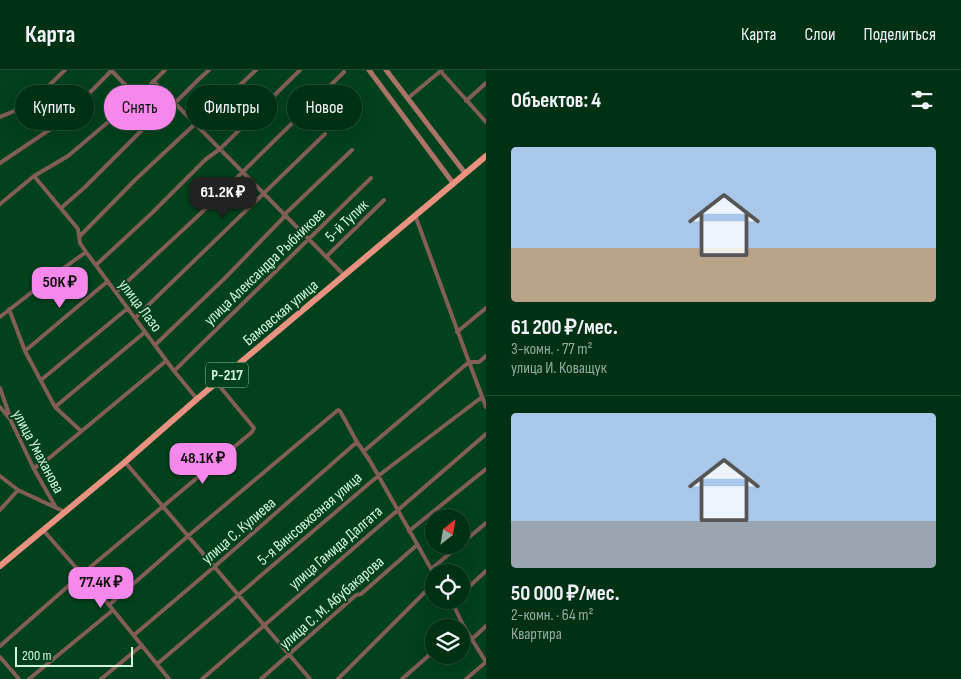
<!DOCTYPE html>
<html lang="ru">
<meta charset="utf-8">
<style>
:root{--surface:#013115;--page:#0b391e;--text:#f1f3f6;--muted:#96a9a0;--line:#234c34;--accent:#f788eb}
body{margin:0;font-family:"Sofia Sans Condensed",sans-serif;background:var(--page);color:var(--text);height:100vh;display:flex;flex-direction:column;font-size:19px;white-space:nowrap}
*{box-sizing:border-box;margin:0}
p{font-size:16px;color:var(--muted)}
.icon{flex:none;width:28px;height:28px;fill:none;stroke:currentColor;stroke-width:2;stroke-linecap:round;stroke-linejoin:round}
.map{position:relative;flex:1;overflow:hidden}
.side{display:flex;flex-direction:column;background:var(--surface);width:475px}
.side>*{flex:none}
.hud{position:absolute;left:15px;top:15px;width:395px;height:45px;display:flex;gap:10px}
.needle{width:32px;rotate:31deg}
.tools{position:absolute;left:425px;top:439px;display:grid;gap:10px}
.tools a{display:grid;place-items:center;width:45px;height:45px;border-radius:50%;background:var(--surface);box-shadow:0 5px 20px #0002,0 0 0 1px var(--line);font-size:25px}
.scale{position:absolute;left:15px;bottom:12px;width:118px;box-sizing:border-box;padding-left:5px;border:2px solid #d2f7da;border-top:0;font-size:14px;line-height:18px;white-space:nowrap;color:#d2f7da;-webkit-text-stroke:4px #01411c;paint-order:stroke}
.price{position:absolute;translate:-50% -42px;padding:0 11px;border-radius:10px;background:var(--accent);color:#111;font-size:16px;line-height:32px;filter:drop-shadow(0 1px 2px #0008)}
.price::after{content:'';position:absolute;left:50%;top:30px;width:15px;height:11px;margin-left:-8px;background:inherit;clip-path:polygon(0 0,100% 0,50% 100%)}
.price.on{background:#222;color:#fff}
ul{padding:0;list-style:none}
li{display:grid;align-content:center;gap:10px;height:265px;padding:0 25px}
li+li{border-top:1px solid var(--line)}
li span{display:grid;place-items:center;height:155px;border-radius:5px;color:#555}
li>.icon{margin-inline-start:auto}
span .icon{width:90px;height:90px;fill:#fffc;stroke-width:1}
li b{font-size:21px}
h2{display:flex;justify-content:space-between;align-items:center;height:60px;padding:0 25px;font-size:21px}
.tag{padding:0 18px;border-radius:22px;background:var(--surface);box-shadow:0 5px 20px #0002,0 0 0 1px var(--line);font-size:18px;line-height:45px}
.tag.on{background:var(--accent);color:#111}
header{display:flex;align-items:center;gap:30px;box-sizing:border-box;height:70px;padding:0 25px;background:var(--surface);border-bottom:1px solid var(--line)}
header strong{font-size:24px}
nav{display:flex;gap:28px;margin-inline-start:auto;font-size:18px}
main{display:flex;flex:1;min-height:0}
.map>svg:first-child{display:block}
.lines{fill:none;stroke-linecap:round;stroke-linejoin:round}
.street{stroke:#825e57;stroke-width:4}
.secondary{stroke:#ac7369;stroke-width:5}
.highway{stroke:#ea9282;stroke-width:6}
.labels{text-anchor:middle;stroke-width:4;stroke-linejoin:round;paint-order:stroke}
.shield{fill:#01411c;stroke:#93c0a1;stroke-width:1}
.shield-label{font-size:15px;font-weight:bold;fill:#d2f7da}
.street-label{font-size:16px;fill:#d2f7da;stroke:#01411c}
</style>
<header>
<strong>Карта</strong>
<nav><a>Карта</a><a>Слои</a><a>Поделиться</a></nav>
</header>
<main>
<div class="map">
<svg width="486" height="609" viewBox="0 0 486 609">
<rect width="100%" height="100%" fill="#01411c"/>
<g class="lines">
<path class="street" d="M111,0l23,24 6,1
M443,4l43,48
M153,11l191,194
M408,28l34,-28
M466,31l20,-18
M175,33l24,-24 10,-9
M128,35l2,-9 -1,-6
M0,47l24,-10 11,-8 30,-29
M0,93l61,-41 51,-52
M34,106l44,53 2,14 6,9 88,119 23,28
M0,134l34,-28 34,-20 72,-61 25,-25
M61,138l23,-20 66,-66 23,-20
M415,145l54,147 17,45
M79,167l57,-58 59,-55 15,-11 46,-43
M326,187l58,-57
M96,195l56,-52 54,-54 14,-10 80,-79
M116,222l84,-78 144,-142
M9,239l16,42 30,56 26,24
M0,247l50,-39 36,-26
M135,248l190,-184
M457,262l29,-24
M155,275l70,-67 58,-60 2,-4 67,-64
M25,281l83,-70
M174,301l197,-193
M41,310l87,-72
M0,318l10,29
M0,337l10,12 24,50 21,37
M55,337l90,-75
M364,381l105,-89h10l7,-6
M125,392l185,217
M34,399l5,-5 9,-5 118,-98
M0,406l18,14 47,22
M0,440l18,-20
M43,460l66,75 60,74
M409,461l77,-62
M461,474l25,-21
M431,499l29,-24
M461,524l25,-23
M451,530l12,25 23,37
M109,535l79,-69 150,-126 2,1 17,31 13,19 64,113
M134,565l80,-68 143,-125
M472,569l14,-13
M0,576l82,-72 170,-142 2,-4 -37,-45
M0,587l19,22
M157,594l221,-188 104,-79
M29,609l84,-69
M101,609l41,-34
M202,609l284,-245
M261,609l95,-84 5,-1 56,-49
M338,609l96,-96
M402,609l32,-28
M466,609l20,-17"/>
<path class="secondary" d="M369,0l84,113
M386,0l79,103"/>
<path class="highway" d="M0,496l125,-104 72,-63 289,-243"/>
</g>
<g class="labels">
<rect class="shield" x="206" y="292.5" width="42" height="25" rx="4"/>
<g class="shield-label">
<text x="227" y="310">Р-217</text>
</g>
<g class="street-label">
<text transform="translate(346 150) rotate(-44)" y="6">5-й Тупик</text>
<text transform="translate(264 196) rotate(-44)" y="6">улица Александра Рыбникова</text>
<text transform="translate(141 235) rotate(53)" y="6">улица Лазо</text>
<text transform="translate(280 242) rotate(-40)" y="6">Бамовская улица</text>
<text transform="translate(39 381) rotate(62)" y="6">улица Умаханова</text>
<text transform="translate(309 448) rotate(-41)" y="6">5-я Винсовхозная улица</text>
<text transform="translate(238 460) rotate(-41)" y="6">улица С. Кулиева</text>
<text transform="translate(335 477) rotate(-41)" y="6">улица Гамида Далгата</text>
<text transform="translate(331 532) rotate(-41)" y="6">улица С. М. Абубакарова</text>
</g>
</g>
</svg>
<div class="tools">
<a><svg class="needle" viewBox="-14 -14 28 28"><path d="M0-13l5 13h-10z" fill="#e53935"/><path d="M0 13l5-13h-10z" fill="#96a9a0"/></svg></a>
<a><svg class="icon" aria-label="locate" viewBox="0 0 24 24"><circle cx="12" cy="12" r="6"/><path d="M12 2v4M12 18v4M2 12h4M18 12h4"/></svg></a>
<a><svg class="icon" aria-label="layers" viewBox="0 0 24 24"><path d="M12 4l9 5-9 5-9-5zM3 14l9 5 9-5"/></svg></a>
</div>
<div class="scale">200 m</div>
<b class="price on" style="left:223px;top:149px">61.2K ₽</b>
<b class="price" style="left:60px;top:239px">50K ₽</b>
<b class="price" style="left:203px;top:415px">48.1K ₽</b>
<b class="price" style="left:101px;top:539px">77.4K ₽</b>
<div class="hud">
<a class="tag">Купить</a>
<a class="tag on">Снять</a>
<a class="tag">Фильтры</a>
<a class="tag">Новое</a>
</div>
</div>
<section class="side">
<h2>Объектов: 4<svg class="icon" aria-label="filters" viewBox="0 0 24 24"><path d="M4 7h16M4 17h16"/><circle cx="9" cy="7" r="2"/><circle cx="15" cy="17" r="2"/></svg></h2>
<ul>
<li><span style="background:linear-gradient(#a9c7e8 65%,#b9a48a 0)"><svg class="icon" aria-label="home" viewBox="0 0 24 24"><path d="M3 11l9-7 9 7M6 9v11h12V9"/></svg></span><div><b>61 200 ₽/мес.</b><p>3-комн. · 77 m²</p><p>улица И. Коващук</p></div></li>
<li><span style="background:linear-gradient(#a9c7e8 70%,#9aa5b1 0)"><svg class="icon" aria-label="home" viewBox="0 0 24 24"><path d="M3 11l9-7 9 7M6 9v11h12V9"/></svg></span><div><b>50 000 ₽/мес.</b><p>2-комн. · 64 m²</p><p>Квартира</p></div></li>
</ul>
</section>
</main>
